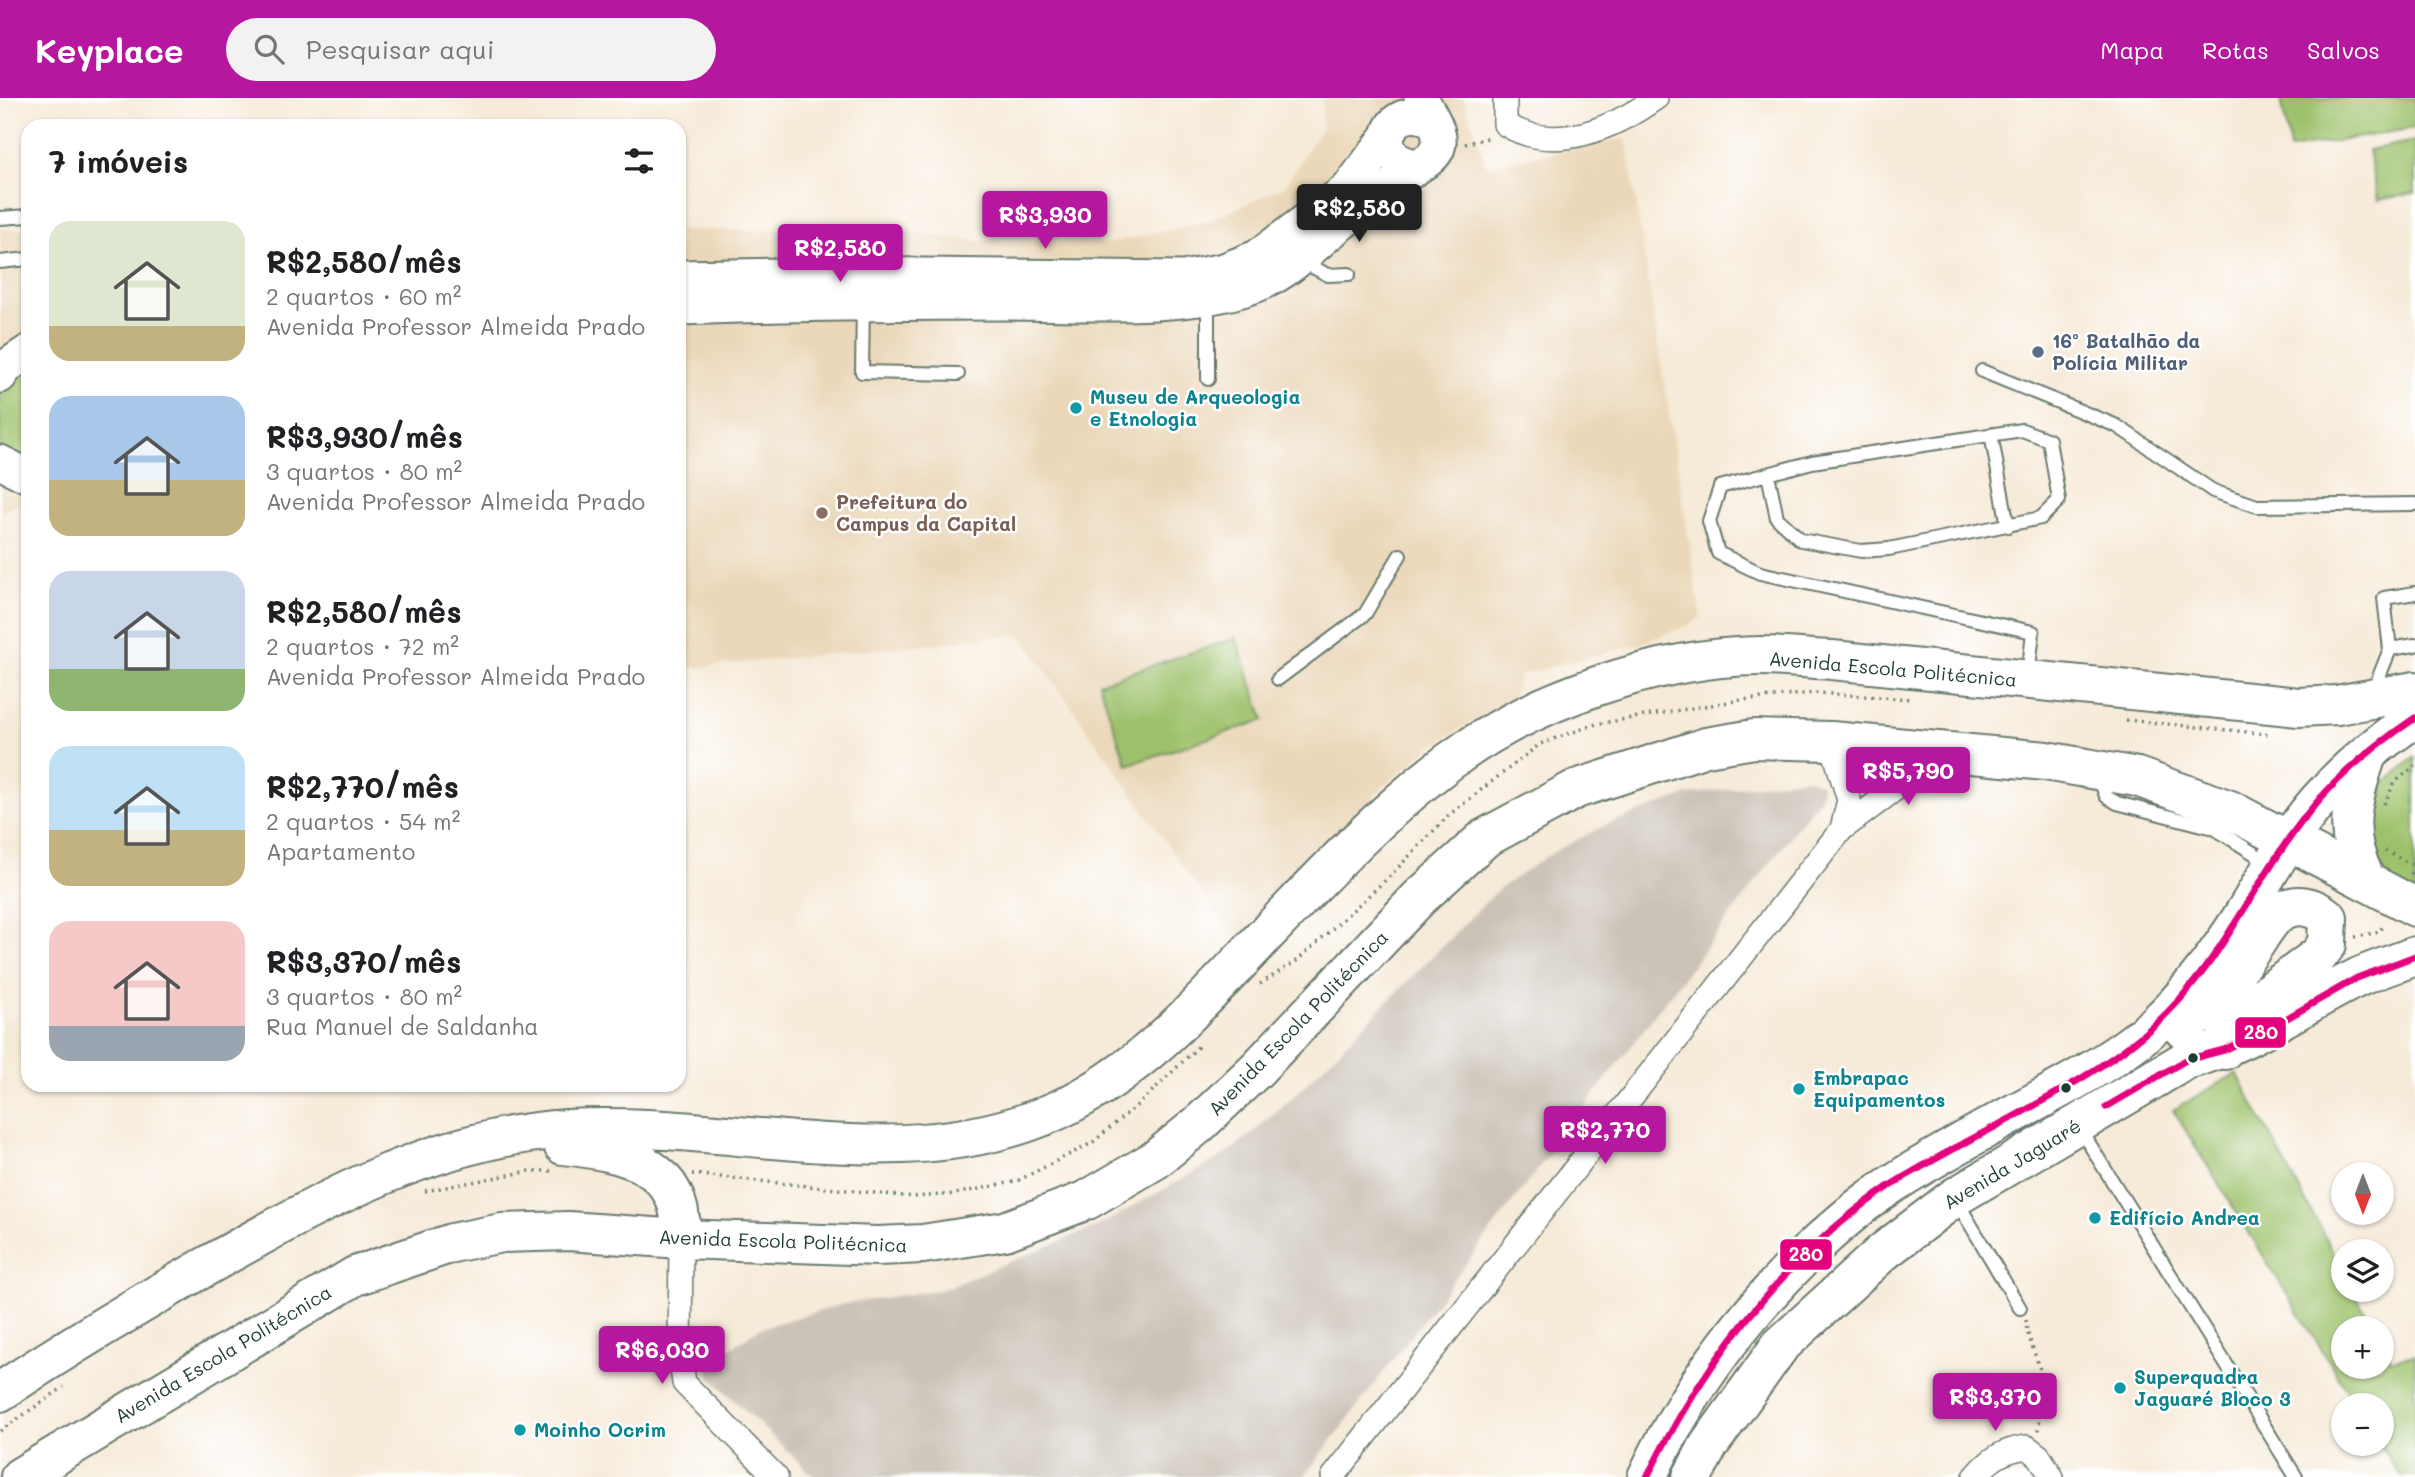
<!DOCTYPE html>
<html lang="pt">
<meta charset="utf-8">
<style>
:root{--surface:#fff;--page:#f2f2f2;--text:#202124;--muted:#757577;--accent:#b5179e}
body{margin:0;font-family:Mali,sans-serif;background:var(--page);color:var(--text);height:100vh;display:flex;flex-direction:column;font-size:26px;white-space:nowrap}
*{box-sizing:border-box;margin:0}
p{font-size:23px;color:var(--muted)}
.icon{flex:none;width:38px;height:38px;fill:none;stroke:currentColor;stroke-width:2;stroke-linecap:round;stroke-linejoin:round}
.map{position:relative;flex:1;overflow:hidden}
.panel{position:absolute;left:21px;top:21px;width:665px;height:973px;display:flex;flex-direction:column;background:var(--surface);border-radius:21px;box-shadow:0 2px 5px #0004}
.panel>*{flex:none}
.needle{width:46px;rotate:180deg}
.fabs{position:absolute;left:2331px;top:1064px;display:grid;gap:14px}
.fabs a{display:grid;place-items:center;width:63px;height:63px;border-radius:50%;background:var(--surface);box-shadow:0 2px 5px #0004;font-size:35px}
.price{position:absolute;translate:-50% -60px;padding:0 16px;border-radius:7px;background:var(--accent);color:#fff;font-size:23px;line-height:46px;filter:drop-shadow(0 2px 4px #0008)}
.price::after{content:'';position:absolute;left:50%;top:42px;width:21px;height:16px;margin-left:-10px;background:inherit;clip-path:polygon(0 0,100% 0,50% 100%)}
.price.selected{background:#222;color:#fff}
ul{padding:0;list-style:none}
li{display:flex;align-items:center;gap:21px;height:175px;padding:0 28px}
li span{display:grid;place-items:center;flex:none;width:196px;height:140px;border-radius:21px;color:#555}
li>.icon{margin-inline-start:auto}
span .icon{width:84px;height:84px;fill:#fffc;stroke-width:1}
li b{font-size:30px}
h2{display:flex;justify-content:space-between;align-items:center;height:84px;padding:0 28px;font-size:30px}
header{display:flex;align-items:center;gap:42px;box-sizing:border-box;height:98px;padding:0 35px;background:var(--accent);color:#fff}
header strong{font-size:33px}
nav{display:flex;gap:38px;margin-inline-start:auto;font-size:24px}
.search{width:490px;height:63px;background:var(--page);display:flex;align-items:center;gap:18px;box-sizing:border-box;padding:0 24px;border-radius:38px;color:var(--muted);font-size:26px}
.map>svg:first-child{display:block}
.built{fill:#ebd8ba}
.industrial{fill:#cbc3b8}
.green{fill:#9dc16b;stroke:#5e7f50;stroke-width:2}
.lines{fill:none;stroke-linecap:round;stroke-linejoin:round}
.lane-casing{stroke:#6a7a6d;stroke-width:16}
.street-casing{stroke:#6a7a6d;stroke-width:26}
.secondary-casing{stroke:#6a7a6d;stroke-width:37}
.highway-casing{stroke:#6a7a6d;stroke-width:42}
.path{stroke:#6a7a6d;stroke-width:3.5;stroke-dasharray:2 5;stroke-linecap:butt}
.lane{stroke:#fff;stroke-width:12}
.street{stroke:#fff;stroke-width:23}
.secondary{stroke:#fff;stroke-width:33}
.highway{stroke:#fff;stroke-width:38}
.bus-1-casing{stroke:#fff;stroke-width:12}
.bus-1{stroke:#e5007d;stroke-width:7}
.service-dot{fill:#5c6f8a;stroke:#fff;stroke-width:2.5}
.culture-dot{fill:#0f9aa8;stroke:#fff;stroke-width:2.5}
.education-dot{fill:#8d6e63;stroke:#fff;stroke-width:2.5}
.bus-dot{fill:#1f3d34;stroke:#fff;stroke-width:2.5}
.labels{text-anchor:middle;stroke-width:5;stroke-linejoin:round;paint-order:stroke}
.service-label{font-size:19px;font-weight:bold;fill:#4e5e75;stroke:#fff;text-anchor:start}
.culture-label{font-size:19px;font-weight:bold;fill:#0d838f;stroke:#fff;text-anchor:start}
.education-label{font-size:19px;font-weight:bold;fill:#785e54;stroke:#fff;text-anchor:start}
.street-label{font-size:19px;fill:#1f3d34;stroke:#fff}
.line-badge{stroke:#fff;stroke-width:2.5}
.badge-label{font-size:19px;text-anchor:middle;font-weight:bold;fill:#fff}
</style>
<header>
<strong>Keyplace</strong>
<div class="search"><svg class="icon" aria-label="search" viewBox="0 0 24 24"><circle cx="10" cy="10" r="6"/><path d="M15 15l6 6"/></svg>Pesquisar aqui</div>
<nav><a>Mapa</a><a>Rotas</a><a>Salvos</a></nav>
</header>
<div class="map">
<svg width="2415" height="1379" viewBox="0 0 2415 1379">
<rect width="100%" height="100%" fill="#fff"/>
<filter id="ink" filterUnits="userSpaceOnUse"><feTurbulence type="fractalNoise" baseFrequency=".0143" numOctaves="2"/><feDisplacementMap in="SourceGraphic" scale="14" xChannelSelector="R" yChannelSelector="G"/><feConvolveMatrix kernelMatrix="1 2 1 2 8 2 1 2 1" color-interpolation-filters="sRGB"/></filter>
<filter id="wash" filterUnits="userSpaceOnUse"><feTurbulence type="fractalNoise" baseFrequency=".00686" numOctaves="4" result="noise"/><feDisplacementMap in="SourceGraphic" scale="28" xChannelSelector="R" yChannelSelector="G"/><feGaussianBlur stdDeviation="1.57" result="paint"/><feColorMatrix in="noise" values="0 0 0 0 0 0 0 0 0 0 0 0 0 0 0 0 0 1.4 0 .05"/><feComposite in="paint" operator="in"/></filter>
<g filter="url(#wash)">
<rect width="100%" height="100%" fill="#f6ead8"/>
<path class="built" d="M1322,0h141l24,68 139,-28 75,479 -11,8 -54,20 -116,30 -7,23 -81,48 -50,42 -146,154 -215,-307 -342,34v-439h213l89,11 130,2 98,-22 76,-35 37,-59z
M0,131h28v276l-15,1 -13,6z"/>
<path class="industrial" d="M1807,680l15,6 -1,12 -517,681h-489l-103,-98 -6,-14 54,-37 84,-24 99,-15 159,-65 121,-68 24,-18 50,-45 201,-203 52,-36 58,-30 79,-29z"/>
<path class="green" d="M2281,0h134v30l-125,21z
M2415,43v52l-37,7 -10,-50z
M28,267v97l-28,-12v-65z
M1236,540l28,82 -137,45 -28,-82z
M2415,659v138l-37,-22 -14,-27 10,-54z
M2237,975l106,198v19h10l21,38h-31v39h39v-24l9,17 24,-5v122h-14l-21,-33 2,-39h-26l-183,-295z"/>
</g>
<g filter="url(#ink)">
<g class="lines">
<defs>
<path id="lane" d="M0,120l28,-2
M1301,163l27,14 21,-1
M0,164l28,-3
M1208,200v81
M863,205l-1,69 96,2
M1982,273l135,55 96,65 44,15 158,-2
M1991,336l17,92
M1768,376l9,44 24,22 60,11 28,-2 152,-31 18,-18 -10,-60 -27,-10 -210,32 -92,25 -11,34 9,32 42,20 273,59 -5,45
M2390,551l25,-4
M1278,581l87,-65 35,-59
M2373,594l17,-43 -6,-51 31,-5
M2099,679l7,19 11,7 97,25 55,35
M2080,1031l216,348
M1956,1102l64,108"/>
<path id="street" d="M1505,0v26c49,31 109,4 151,-26
M1831,643l18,59 -7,29
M681,1141l-1,116 4,28 92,94
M1333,1379l509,-648 105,-79
M1975,1379c15,-18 28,-27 52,-30l12,9 13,21"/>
<path id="secondary" d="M1421,0c10,19 31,44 7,62 -5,4 -13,6 -20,4 -39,-10 -18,-66 25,-43
M679,179l163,-3 342,4 40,-8 33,-13 91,-68 39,-52
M679,210c110,-4 219,-5 328,-5 76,0 188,9 257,-21 27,-12 49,-36 72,-54 28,-24 58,-46 89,-66
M0,278l7,-10 21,-14
M0,364l28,14"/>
<path id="highway" d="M2366,782c-24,-46 -15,-78 1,-125
M2182,930c31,-20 50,-51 71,-81 7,-10 16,-27 26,-34 17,-12 35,-7 49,5l-1,26 -9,12 -88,65 -6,29
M563,1047c63,7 121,19 118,94
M0,1294c69,-46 140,-88 212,-129 112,-63 224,-126 355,-134 162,-10 337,52 491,-19 86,-40 147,-112 211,-179 57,-59 115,-121 181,-170 82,-61 207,-104 310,-105 24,0 48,3 72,4l467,47 38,-2 78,-14
M20,1379l335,-201 97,-33 50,-10 66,-2 113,8 197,7 45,-2 82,-13 82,-31 68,-40 43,-35 59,-56 162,-171 66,-60 91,-49 130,-42 48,-8 77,2 215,20 91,16 93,33 185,97
M1647,1379c48,-104 124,-199 214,-271 35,-27 74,-48 112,-70 56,-32 138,-70 184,-113 32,-30 59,-66 83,-103 25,-40 47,-84 79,-120 28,-32 60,-58 96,-82
M1692,1379l17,-32 71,-99 103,-94 72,-55 231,-137c65,-17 110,-52 169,-81 18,-9 40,-15 60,-23"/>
</defs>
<use href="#lane" class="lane-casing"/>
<use href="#street" class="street-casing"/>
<use href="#secondary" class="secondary-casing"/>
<use href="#highway" class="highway-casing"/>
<path class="path" d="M1465,46l26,-7
M2126,622l142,14
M2384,706l11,-22 20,-16
M2385,753l30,15
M2411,776l3,-8
M2355,839l24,-5 6,-8
M1260,886l38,-24 91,-83 60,-62 91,-71 56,-20 145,-24 74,-7 97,6
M692,1076l222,23 41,-3 62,-13 75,-38 50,-42 59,-57
M425,1093l105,-20h22
M2026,1222l1,11 18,53 -7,47
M0,1333l64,-44"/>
<use href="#lane" class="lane"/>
<use href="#street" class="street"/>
<use href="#secondary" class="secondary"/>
<use href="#highway" class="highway"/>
<defs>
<path id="bus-1" d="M2106,1009l80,-47 38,-10 44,-21 89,-51 58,-22
M1647,1379c57,-114 135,-218 241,-290 87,-56 208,-102 279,-174 59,-59 90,-136 141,-200 30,-38 67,-68 107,-95"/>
</defs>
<use href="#bus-1" class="bus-1-casing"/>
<use href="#bus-1" class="bus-1"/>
</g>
</g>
<circle class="service-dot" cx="2038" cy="254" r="7"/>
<g class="culture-dot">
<circle cx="1076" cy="310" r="7"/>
<circle cx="1799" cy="991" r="7"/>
<circle cx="2095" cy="1120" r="7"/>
<circle cx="2120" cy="1290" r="7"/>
<circle cx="520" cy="1332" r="7"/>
</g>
<circle class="education-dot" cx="822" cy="415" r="7"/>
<g class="bus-dot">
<circle cx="2193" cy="960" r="6"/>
<circle cx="2066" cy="990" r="6"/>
</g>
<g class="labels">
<g class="service-label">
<text x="2052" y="250">16º Batalhão da<tspan x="2052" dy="22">Polícia Militar</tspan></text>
</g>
<g class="culture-label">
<text x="1090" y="306">Museu de Arqueologia<tspan x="1090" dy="22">e Etnologia</tspan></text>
<text x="1813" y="987">Embrapac<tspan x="1813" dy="22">Equipamentos</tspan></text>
<text x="2109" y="1127">Edifício Andrea</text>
<text x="2134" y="1286">Superquadra<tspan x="2134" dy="22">Jaguaré Bloco 3</tspan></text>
<text x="534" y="1339">Moinho Ocrim</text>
</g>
<g class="education-label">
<text x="836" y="411">Prefeitura do<tspan x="836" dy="22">Campus da Capital</tspan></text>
</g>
<g class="street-label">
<text transform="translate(1893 571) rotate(5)" y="7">Avenida Escola Politécnica</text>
<text transform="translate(1298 925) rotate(-46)" y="7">Avenida Escola Politécnica</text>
<text transform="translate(2012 1066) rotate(-31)" y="7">Avenida Jaguaré</text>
<text transform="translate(783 1143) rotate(2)" y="7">Avenida Escola Politécnica</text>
<text transform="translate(223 1256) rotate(-31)" y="7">Avenida Escola Politécnica</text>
</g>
</g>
<g class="line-badge">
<rect x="2234" y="918" width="53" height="33" rx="7" fill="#e5007d"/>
<rect x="1779" y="1140" width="54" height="33" rx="7" fill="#e5007d"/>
</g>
<g class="badge-label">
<text x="2261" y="941">280</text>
<text x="1806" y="1163">280</text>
</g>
</svg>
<div class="fabs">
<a><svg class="needle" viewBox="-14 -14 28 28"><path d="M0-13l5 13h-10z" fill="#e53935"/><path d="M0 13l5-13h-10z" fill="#757577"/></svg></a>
<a><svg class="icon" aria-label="layers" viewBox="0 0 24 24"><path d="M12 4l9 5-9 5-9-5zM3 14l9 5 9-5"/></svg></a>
<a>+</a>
<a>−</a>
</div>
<b class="price selected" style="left:1359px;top:146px">R$2,580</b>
<b class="price" style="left:1045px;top:153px">R$3,930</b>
<b class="price" style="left:840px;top:186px">R$2,580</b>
<b class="price" style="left:1908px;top:709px">R$5,790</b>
<b class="price" style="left:1605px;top:1068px">R$2,770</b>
<b class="price" style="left:662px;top:1288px">R$6,030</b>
<b class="price" style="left:1995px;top:1335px">R$3,370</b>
<section class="panel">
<h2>7 imóveis<svg class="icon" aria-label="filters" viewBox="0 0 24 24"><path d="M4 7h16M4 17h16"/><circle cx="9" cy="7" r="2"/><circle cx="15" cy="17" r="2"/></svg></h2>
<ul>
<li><span style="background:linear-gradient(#dfe7d0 75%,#c2b280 0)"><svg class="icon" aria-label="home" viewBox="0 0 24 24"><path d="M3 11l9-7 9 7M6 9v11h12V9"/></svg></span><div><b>R$2,580/mês</b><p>2 quartos · 60 m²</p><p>Avenida Professor Almeida Prado</p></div></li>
<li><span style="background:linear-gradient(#a9c7e8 60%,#c2b280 0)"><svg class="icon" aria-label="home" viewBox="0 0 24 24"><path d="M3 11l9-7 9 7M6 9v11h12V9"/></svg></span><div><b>R$3,930/mês</b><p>3 quartos · 80 m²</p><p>Avenida Professor Almeida Prado</p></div></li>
<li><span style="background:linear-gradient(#c9d6e8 70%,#8fb573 0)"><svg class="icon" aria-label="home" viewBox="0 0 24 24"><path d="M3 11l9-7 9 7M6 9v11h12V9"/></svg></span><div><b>R$2,580/mês</b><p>2 quartos · 72 m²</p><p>Avenida Professor Almeida Prado</p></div></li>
<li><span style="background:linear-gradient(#bfe0f5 60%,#c2b280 0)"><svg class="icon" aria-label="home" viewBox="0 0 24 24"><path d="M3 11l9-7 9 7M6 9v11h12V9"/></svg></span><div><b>R$2,770/mês</b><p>2 quartos · 54 m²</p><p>Apartamento</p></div></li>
<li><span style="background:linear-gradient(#f6c9c9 75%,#9aa5b1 0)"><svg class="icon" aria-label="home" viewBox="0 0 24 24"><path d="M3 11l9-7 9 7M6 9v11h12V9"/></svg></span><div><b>R$3,370/mês</b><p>3 quartos · 80 m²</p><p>Rua Manuel de Saldanha</p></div></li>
</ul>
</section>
</div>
